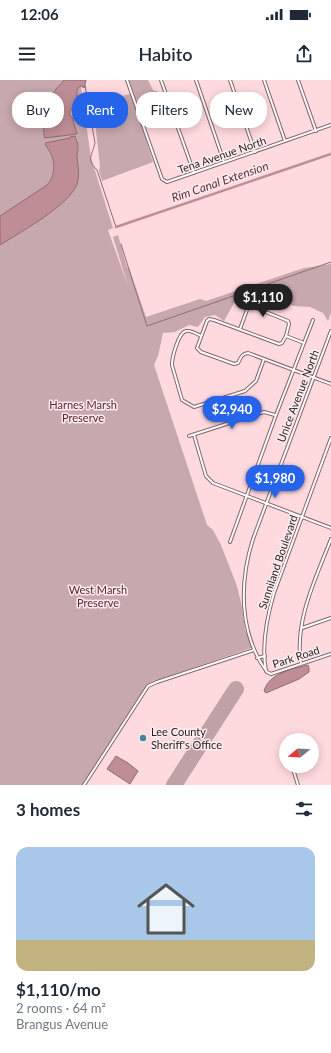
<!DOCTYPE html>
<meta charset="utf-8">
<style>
:root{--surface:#fff;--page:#f6f6f7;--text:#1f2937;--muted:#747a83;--line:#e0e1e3;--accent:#2563eb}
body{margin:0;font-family:Lato,sans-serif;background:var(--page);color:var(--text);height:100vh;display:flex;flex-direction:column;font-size:15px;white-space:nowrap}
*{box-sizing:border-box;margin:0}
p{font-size:13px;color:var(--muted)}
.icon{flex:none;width:22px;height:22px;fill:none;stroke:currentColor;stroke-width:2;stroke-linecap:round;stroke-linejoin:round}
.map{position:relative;height:705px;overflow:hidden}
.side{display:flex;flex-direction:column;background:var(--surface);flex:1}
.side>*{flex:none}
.guide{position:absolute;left:12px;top:12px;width:307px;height:36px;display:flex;gap:8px}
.needle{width:26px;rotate:252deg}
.buttons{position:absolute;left:279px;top:653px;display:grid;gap:8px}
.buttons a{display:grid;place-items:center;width:40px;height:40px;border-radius:50%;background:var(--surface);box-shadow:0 2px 10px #0003;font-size:20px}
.price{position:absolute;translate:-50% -34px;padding:0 9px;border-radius:14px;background:var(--accent);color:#fff;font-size:13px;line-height:26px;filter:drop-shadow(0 1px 2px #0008)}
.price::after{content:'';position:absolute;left:50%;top:24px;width:12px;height:9px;margin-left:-6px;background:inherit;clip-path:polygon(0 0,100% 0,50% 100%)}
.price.selected{background:#222;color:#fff}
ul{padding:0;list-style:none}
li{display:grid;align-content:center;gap:8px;height:212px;padding:0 16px}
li+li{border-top:1px solid var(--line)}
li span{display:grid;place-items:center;height:124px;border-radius:12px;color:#555}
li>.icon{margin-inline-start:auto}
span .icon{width:72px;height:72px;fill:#fffc;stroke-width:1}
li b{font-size:17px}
h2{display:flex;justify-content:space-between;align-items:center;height:48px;padding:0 16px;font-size:17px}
.pill{padding:0 14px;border-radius:16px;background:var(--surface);box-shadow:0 2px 10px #0003;font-size:14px;line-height:36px}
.pill.selected{background:var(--accent);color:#fff}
.status{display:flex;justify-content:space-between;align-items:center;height:28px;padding:0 20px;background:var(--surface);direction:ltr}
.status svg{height:11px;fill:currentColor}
header{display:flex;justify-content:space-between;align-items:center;height:52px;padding:0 16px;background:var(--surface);font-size:18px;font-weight:600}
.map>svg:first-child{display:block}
.green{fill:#c7a8ac}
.water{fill:#be8d95;stroke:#936c72}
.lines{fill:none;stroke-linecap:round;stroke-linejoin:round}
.stream{stroke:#936c72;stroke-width:1}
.canal{stroke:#be8d95;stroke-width:2.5}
.runway{stroke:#c0a2a6;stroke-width:16}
.minor-casing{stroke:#86666b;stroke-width:4}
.minor{stroke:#fff;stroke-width:2}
.poi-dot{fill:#458698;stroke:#fcedef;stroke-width:1.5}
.labels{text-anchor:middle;stroke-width:3;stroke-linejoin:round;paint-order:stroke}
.street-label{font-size:11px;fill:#2e2022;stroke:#fcedef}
.park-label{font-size:11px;fill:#5e212f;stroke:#fcedef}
.poi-label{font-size:11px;fill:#2e2022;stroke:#fcedef;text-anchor:start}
.water-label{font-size:12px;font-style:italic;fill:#682a38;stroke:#fcedef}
</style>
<div class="status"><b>12:06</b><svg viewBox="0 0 49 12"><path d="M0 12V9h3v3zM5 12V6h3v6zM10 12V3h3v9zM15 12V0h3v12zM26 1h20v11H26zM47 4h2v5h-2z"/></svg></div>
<header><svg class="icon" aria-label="menu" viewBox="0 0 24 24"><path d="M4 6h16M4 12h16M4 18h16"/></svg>Habito<svg class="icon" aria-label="share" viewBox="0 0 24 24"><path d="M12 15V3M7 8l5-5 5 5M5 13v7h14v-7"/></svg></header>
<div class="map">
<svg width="331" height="705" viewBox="0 0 331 705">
<rect width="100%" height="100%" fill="#fed9de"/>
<path class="green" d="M0,0h80l11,78 22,70 -5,2 20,56 -15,-49 5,-2 9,32 2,1 17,49 54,-18 6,2 98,-33 27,-4v49l-3,8 -5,-8 -13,-6 -16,-1 -35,-12c-9,8 -12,12 -25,9l-10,18 -9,-6 -10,2 -7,10 -9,-2 -14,7 -12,1 -5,23 -4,9 53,160 6,5 8,15 16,41 5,21 3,23 7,9 1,10 -2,-1 -99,34 -68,103h-84z
M129,0h19l5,10 15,5 2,8 -32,11 15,48 -51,19 -3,-10 1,-5 -6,-53 -2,-9 41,-11z"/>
<path class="water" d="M64,0h22l-2,8 -3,-2 -4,3v9l-8,16 3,3 5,17 -32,4c-5,-13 4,-37 11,-49 2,-3 6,-5 8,-9z
M75,56c1,4 3,7 3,11 0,4 -1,6 -1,10 1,8 3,19 0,27 -8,22 -57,48 -77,61v-29l47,-31c8,-8 9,-23 3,-33 -2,-4 -4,-5 -5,-9l25,-5v-1z
M308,585l1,3v4l-10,7 -33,14 -2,-2c5,-18 28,-22 44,-26z
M116,676l12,7 10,8 -8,13 -23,-15z"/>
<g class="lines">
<path class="stream" d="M85,5l10,58c-3,13 -9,16 2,27l19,57
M121,164l26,82 184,-64"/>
<path class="canal" d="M116,147l215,-73"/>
<path class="runway" d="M174,705l62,-96"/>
<defs>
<path id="minor" d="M127,0l35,99 5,3 164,-57
M161,0l33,93
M196,0l28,82
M230,0l25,72
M264,0l21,61
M298,0l18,51
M240,249l8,-22 3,-1 37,15 1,3 -3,12
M201,256c-4,-2 -10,-6 -15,-5 -8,2 -14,27 -14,34l10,35 12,7 51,-16 11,-10 8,-22
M304,263l-18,-7 -4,7 -3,1 -65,-24 -5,-1 -2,2 -10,27 4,4 33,12 4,-1c3,-5 3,-9 10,-10l83,31
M194,355l12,41 7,7 118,45
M189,356l75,-24 11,3
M230,462l46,-127 37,-95
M302,548l29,-10
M257,578l8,-2
M301,584c-7,-43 15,-86 30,-125
M266,591c-5,-25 1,-54 8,-78l57,-155
M267,592c-28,-38 -28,-89 -14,-133l78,-208
M267,592l4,2 60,-20
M285,665l1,3
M292,686l6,19
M84,705l64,-99 9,-4 97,-32"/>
</defs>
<use href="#minor" class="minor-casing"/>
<use href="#minor" class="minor"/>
</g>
<circle class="poi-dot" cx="143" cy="658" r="4"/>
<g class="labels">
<g class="street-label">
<text transform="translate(222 75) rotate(-19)" y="4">Tena Avenue North</text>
<text transform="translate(298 316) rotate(-69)" y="4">Unice Avenue North</text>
<text transform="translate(278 482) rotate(-71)" y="4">Sunniland Boulevard</text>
<text transform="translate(296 577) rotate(-18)" y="4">Park Road</text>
</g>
<g class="park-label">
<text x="83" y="329">Harnes Marsh<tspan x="83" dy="13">Preserve</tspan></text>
<text x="98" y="514">West Marsh<tspan x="98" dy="13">Preserve</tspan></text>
</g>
<g class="poi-label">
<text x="151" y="656">Lee County<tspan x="151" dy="13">Sheriff's Office</tspan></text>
</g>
<g class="water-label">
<text transform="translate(220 102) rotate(-19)" y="4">Rim Canal Extension</text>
</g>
</g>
</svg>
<div class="buttons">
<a><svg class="needle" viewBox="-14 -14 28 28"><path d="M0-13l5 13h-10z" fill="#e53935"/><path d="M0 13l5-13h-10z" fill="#747a83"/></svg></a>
</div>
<b class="price selected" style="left:263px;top:238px">$1,110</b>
<b class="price" style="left:232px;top:350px">$2,940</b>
<b class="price" style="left:275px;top:419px">$1,980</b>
<div class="guide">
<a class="pill">Buy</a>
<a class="pill selected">Rent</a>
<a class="pill">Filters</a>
<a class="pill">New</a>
</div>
</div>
<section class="side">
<h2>3 homes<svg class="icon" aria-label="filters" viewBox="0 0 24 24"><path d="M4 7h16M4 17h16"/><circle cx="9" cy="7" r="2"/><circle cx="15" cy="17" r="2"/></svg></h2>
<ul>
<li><span style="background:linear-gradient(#a9c7e8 75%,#c2b280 0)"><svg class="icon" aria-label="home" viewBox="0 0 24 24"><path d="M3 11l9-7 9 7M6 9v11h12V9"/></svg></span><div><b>$1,110/mo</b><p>2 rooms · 64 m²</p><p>Brangus Avenue</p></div></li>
</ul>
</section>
